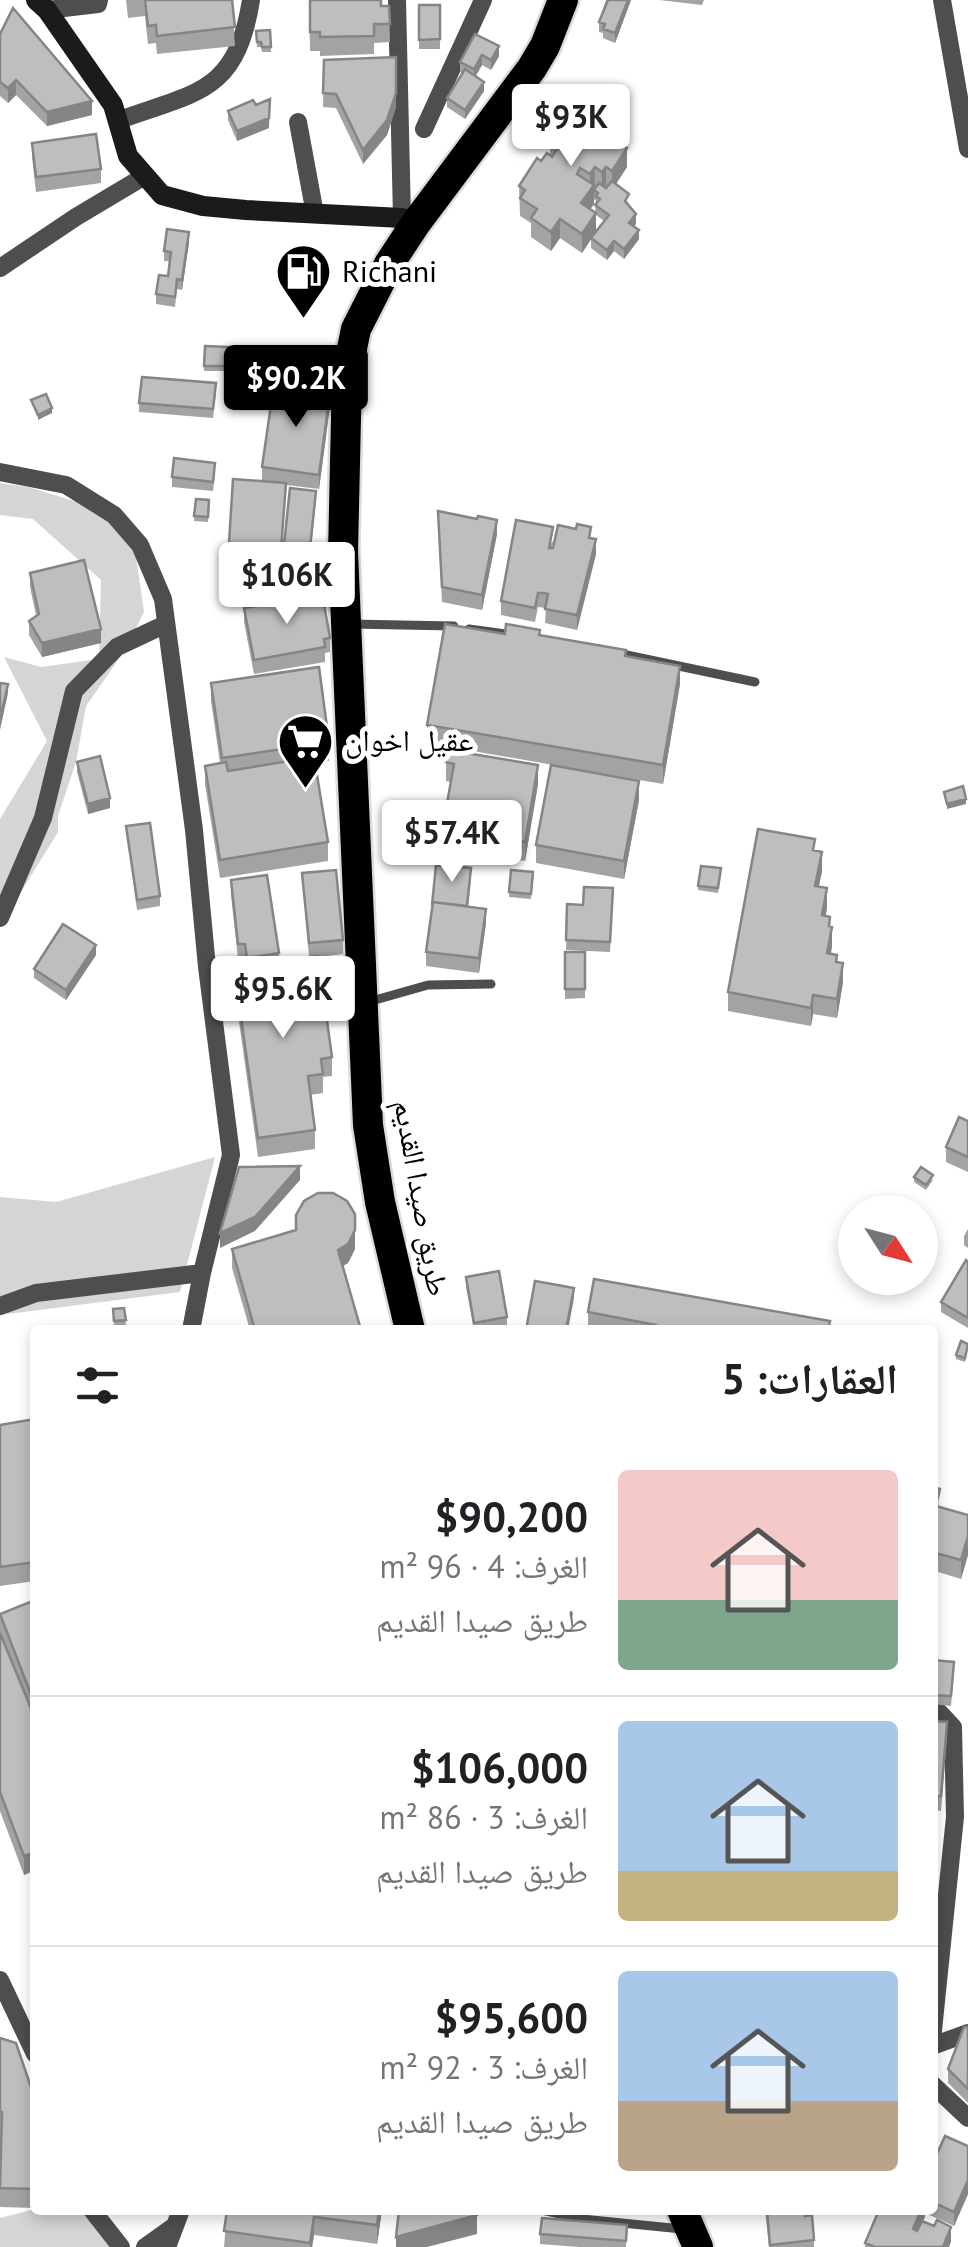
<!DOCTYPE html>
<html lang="ar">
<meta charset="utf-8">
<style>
:root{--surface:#fff;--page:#f6f6f6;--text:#202124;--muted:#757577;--line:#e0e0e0;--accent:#000}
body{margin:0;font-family:"PT Sans","Noto Naskh Arabic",sans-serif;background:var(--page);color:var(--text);direction:rtl;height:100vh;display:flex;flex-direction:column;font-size:38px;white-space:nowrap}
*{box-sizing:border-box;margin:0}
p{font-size:32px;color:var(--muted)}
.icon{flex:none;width:55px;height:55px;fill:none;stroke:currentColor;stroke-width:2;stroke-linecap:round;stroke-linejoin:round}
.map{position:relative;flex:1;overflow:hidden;direction:ltr}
.panel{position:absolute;left:30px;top:1325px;width:908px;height:890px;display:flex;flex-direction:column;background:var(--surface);border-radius:10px;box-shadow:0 5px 15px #0003;direction:rtl}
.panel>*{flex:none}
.needle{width:65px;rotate:126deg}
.tools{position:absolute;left:838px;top:1195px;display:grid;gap:20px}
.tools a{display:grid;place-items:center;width:100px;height:100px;border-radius:50%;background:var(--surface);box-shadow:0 5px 15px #0003;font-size:50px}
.price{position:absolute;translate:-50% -85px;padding:0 22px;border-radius:10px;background:#fff;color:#222;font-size:32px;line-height:65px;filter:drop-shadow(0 2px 5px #0008)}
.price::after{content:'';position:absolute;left:50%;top:60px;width:30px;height:22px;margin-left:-15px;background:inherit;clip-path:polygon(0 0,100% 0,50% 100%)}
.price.selected{background:var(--accent);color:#fff}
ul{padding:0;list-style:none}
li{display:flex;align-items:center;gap:30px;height:250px;padding:0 40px}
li+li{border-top:2px solid var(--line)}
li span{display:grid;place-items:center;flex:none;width:280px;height:200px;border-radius:10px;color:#555}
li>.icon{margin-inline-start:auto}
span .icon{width:120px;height:120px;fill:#fffc;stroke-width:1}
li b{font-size:42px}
h2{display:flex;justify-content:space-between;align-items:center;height:120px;padding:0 40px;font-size:42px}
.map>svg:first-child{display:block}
.green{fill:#d5d5d5}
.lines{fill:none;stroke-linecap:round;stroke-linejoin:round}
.highway-casing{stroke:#dbdbdb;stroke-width:35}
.lane{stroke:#4e4e4e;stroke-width:9}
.street{stroke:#4e4e4e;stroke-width:18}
.secondary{stroke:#1b1b1b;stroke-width:20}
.highway{stroke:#000;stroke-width:30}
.wall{fill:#a3a3a3;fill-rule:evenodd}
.shaded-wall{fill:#858585}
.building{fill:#bebebe;stroke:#858585;stroke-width:2.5}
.labels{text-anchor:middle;stroke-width:10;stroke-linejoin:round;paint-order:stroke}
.poi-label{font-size:30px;fill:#000;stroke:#fff;text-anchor:start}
.street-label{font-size:30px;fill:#000;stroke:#fff}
</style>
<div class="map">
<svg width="968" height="2247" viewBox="0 0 968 2247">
<rect width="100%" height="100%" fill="#fff"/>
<path class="green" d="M0,483l28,4 92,28 14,28 10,69 -21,41 -37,53 -10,56 -18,54v16l-58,94v-107l47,-78 -43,-84 37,10 58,-8 2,-79 -68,-61 -33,-4z
M215,1157l-35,135 -180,23v-118l56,5z
M35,2209l55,1 36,37h-126v-29z"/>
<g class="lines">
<defs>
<path id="highway" d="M410,1330l-30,-128 -12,-77 -25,-572 4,-180 9,-44 33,-65 27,-41 116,-155 13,-22 18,-46
M682,2210l16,37"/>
</defs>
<use href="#highway" class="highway-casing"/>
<path class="lane" d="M350,624l104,2
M469,629l44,6
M617,653l138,29
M368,1002l60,-17 63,-1
M542,2210l40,9 100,10"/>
<path class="street" d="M397,0l5,218
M942,0l26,149
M47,10l51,-6 1,-4
M117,121c78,-29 119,-26 134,-121
M298,122l17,92
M424,129l59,-129
M0,268l76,-51 67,-40
M0,472l66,13 48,30 26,30 23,54 31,231 13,137 24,188 -29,118 -11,57
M0,918l43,-100 31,-127 43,-44 49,-23
M0,1306l36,-13 166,-20
M932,1712l8,1 13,14 2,90 -23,223
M0,1980l35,74
M932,2046l36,-13
M932,2084l36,34
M92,2210l29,37
M145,2247l28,-20
M167,2247l14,-37"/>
<path class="secondary" d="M36,0l11,10 66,95 15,51 34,39 41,11 43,4 156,8 14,5"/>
<use href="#highway" class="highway"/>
</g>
<path class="wall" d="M126,0h108l-2,2 3,44 -78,8 -1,-11 -8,1 -3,-28 -17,2z
M309,0l80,6 1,36 -16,1v11l-54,2v-5h-10z
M606,0h25l-16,43 -12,-5v-5l-4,-1v-10z
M659,0h45l-2,5z
M419,5h21v44h-21z
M270,30l1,22h-9l-1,-5h-4l-1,-16z
M0,34l92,81 -45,11 -31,-31 -8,8 -8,-7z
M475,34l24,22 -8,14 -9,-5 -7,11 9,15 -19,28 -18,-12v-9l16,-25 -3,-1v-10z
M396,57v50l-9,28 -24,29 -27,-56 -13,-1 1,-47z
M228,111l41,17 -32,13 -9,-21z
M566,118l54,18 5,11 2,20 -11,17 13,20 7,20 -2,2 5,13 -15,20 -10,-8 -7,9 -16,-12v-9l-9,14 -22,-15 -9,13 -20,-14v-14l-11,-7 -1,-30 22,-25 9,-6v-12l5,-7v-13zM595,186l1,1 -2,3v9l2,2 -1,12 -5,-4 4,-5v-17zM596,215l8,6 -8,11z
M32,143l69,26v14l-65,9 -4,-35z
M189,242l-7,48 -5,-1 -2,18 -19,-3v-10l12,-18 2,-15h-6v-10z
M205,346l23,1v24h-24z
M216,393l-3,25 -74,-6v-9z
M330,406l-11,83 -33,-4 -6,92 -52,-4v-14l34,-78v-14z
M215,473l-2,18 -41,-4v-10z
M196,499l13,1 -1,22 -14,-1z
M316,500l-6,57 -26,-2v-10z
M438,525l59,9 -15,76 -40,-8z
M591,539l5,15 -19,76 -32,-7 1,-15 -8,-1 -3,15 -34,-7v-14l52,-60 -1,7z
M30,573l71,70 -59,14 -13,-22v-14l7,-6 -6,-28z
M319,605l11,33v14l-5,1v9l-71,12 -10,-52v-14z
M505,634l35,1 86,21 54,28 -17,100 -236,-41v-18z
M211,683l118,59v19l-14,2 13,79v19l-108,17 -15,-94v-18l15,-3 -9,-62z
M77,762l33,46 -22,6 -11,-42z
M446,762l92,22 -13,77 -88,-15v-19l8,-12 6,-33 -5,-1z
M639,800l-15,79 -88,-16v-18z
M126,826l34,70v10l-23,4z
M815,851l7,20 -3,15 8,21 -1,9 4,10 2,20 -1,8 6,8 6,20 -6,36 -24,-4 -2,12 -83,-15v-19z
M721,868l-3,25 -20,-3v-4z
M511,870l22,2 -2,27 -22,-2z
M302,873l41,67v14l-25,3 14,100v19l-9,1v16l-13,2 5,35v19l-57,8 -24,-171v-18l12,-2 -1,-8 -7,1 -7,-64v-15l48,73v8l30,-4z
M471,878l-3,28 18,17 -7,50 -53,-7v-14z
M613,888l-3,64 -44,-2 1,-46 16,1z
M565,952h20v46l-20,1z
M96,955l-30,45 -32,-22v-9z
M968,1121v51l-22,-10v-15z
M914,1177l19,3 -7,10 -12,-8z
M355,1214v35l-7,14 -6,3 19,64h-111l-18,-62v-19z
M968,1229v19l-4,-3v-9z
M968,1262v66l-27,-16v-10z
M466,1277l41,40v10l-20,3h-13l-8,-43z
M124,1308l2,17 -12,1 -1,-17z
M588,1312l242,18h-242z
M968,1344l-3,18 -9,-3v-4z
M35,1419v162l-35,5v-161z
M932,1487l8,20 28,8v40l-7,24 -29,-9z
M35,1600v270l-11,5 -24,-64v-197z
M932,1660l22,12 -3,34 -19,-2z
M932,1721l15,15 -6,75 -9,-1z
M968,2027v76l-20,-20v-14z
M0,2038l35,61v109l-35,-1z
M968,2146v48l-14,32 -29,-13 -2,8 28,20 -2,6h-84v-4l14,-33h53v-45z
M227,2210h155l-5,34 -63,-9 -2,12h-88z
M765,2210h45v2l-6,1 10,27v7h-45z
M627,2225l-1,22h-47l-39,-3v-10z"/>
<path class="shaded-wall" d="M628,0h3l-16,43v-10z
M499,46v10l-8,14v-10z
M482,55v10l-8,14v-10z
M16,80v15l-8,8v-15z
M484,82v9l-19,28v-9z
M396,93v14l-9,28 -24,29v-14z
M270,99l-1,29 -32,13v-10z
M92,101v14l-45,11v-14z
M625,139v12l2,-3v19l-15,23v-19z
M595,167l-1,37 -13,18v-19l9,-12v-17z
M606,167v18l-4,6v-19z
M596,213v19l-14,21v-19z
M636,214v10l-7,8v-9z
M560,219v19l-9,13v-19z
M639,230v9l-15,20v-10z
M189,232v10l-7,48v-10z
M614,241v10l-7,9v-10z
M330,392v14l-11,83v-14z
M52,408v5l-14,7v-5z
M497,520v14l-15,76v-15z
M596,539v15l-19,76v-15z
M101,629v14l-59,14v-14z
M680,666v18l-17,100v-19z
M8,684v9l-8,37v-10z
M538,765v19l-13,77v-19z
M639,781v19l-15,79v-18z
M110,798v10l-22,6v-10z
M966,799v5l-19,5v-5z
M822,852v19l-7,33v-18z
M827,888v19l-5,27v-19z
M486,909v14l-7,50v-15z
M832,927v19l-5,26v-19z
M96,945v10l-30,45v-10z
M843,963v19l-6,36v-19z
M813,995v19l-2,12v-18z
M300,1166v14l-45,51 -35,17v-15z
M355,1230v19l-7,14 -10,6v-19z
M574,1288v10l-6,32h-2z
M968,1536v19l-7,24v-19z
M35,1852v18l-11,5v-19z
M968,2180v14l-14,32v-14z
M379,2210h3l-5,34v-19z
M921,2210h4v7l-12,26v-14z
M477,2215v19l-50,13h-31v-10z
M314,2217v18l-2,12h-2z
M951,2227v14l-2,6h-6z"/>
<path class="building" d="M145,0h87l3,27 -78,9 -1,-11 -8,1z
M310,0h71v6h8l1,18h-16v12l-54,1v-5h-10z
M608,0h20l-13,33 -12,-4 2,-5 -6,-2z
M419,5h21v34l-21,1z
M13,8l79,93 -45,11 -31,-32 -8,8 -8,-6v-48z
M270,30l1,17h-9l-1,-5h-4l-1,-11z
M475,34l24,12 -8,14 -9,-5 -8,14 -14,-7z
M396,57v36l-9,27 -24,30 -27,-56 -13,-1 1,-33z
M465,69l19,13 -19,28 -18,-12z
M270,99l-1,19 -32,13 -9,-20 25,-11 3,5z
M576,103l44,28 -2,4 7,4 -3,5 5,4 -15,23 -6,-4 -4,5 -7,-5 -5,7 -10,-6 -3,6 17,11 -13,18 15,10 -14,21 -22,-15 -9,13 -20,-14 6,-9 -17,-11 5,-8 -6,-4 18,-28 4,3 6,-8 5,4 5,-8 -7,-6 11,-16 -6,-4 5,-9 6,4z
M96,134l5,35 -65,8 -4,-34z
M612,181l17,13 -4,7 11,13 -7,9 10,7 -15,19 -10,-8 -7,9 -16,-12 18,-23 -14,-10 5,-6 -4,-3 2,-3 -4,-3 5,-7 7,5z
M167,229l22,3 -7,48 -5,-1 -2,18 -19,-3 3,-19 9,1 3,-24 -7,-1z
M205,346l23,1v19h-24z
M142,377l74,6 -3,26 -74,-6z
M274,384l56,8 -11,83 -57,-8z
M46,394l6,14 -14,7 -7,-15z
M174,458l41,5 -2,19 -41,-5z
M233,479l53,4 -6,80 -52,-4z
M290,488l26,3 -6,57 -26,-3z
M196,499l13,1 -1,17 -14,-1z
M438,511l39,8 1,-3 19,4 -15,75 -40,-8z
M516,520l37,7 -4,21h4l5,-23 18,4 1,-5 14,3 -2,11 7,1 -19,76 -32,-6 3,-15 -5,-1h-5l-3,15 -34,-7z
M84,560l17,69 -59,14 -13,-22 10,-7 -9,-41z
M317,595l2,10 5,-1 6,34 -6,1 1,8 -71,13 -10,-52z
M445,624l60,10 1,-10 34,6 -1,5 87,15 -1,6 55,10 -17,99 -236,-40z
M319,667l10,75 -107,16 -11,-75z
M0,683l8,1 -8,36z
M448,750l90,15 -13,77 -88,-15 2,-13 6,1 9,-51 -8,-2z
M100,756l10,42 -22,6 -11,-42z
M314,757l14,85 -108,18 -15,-94 21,-4 2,9z
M551,765l88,16 -15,80 -88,-16z
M963,786l3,13 -19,5 -3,-12z
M150,823l10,73 -23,4 -11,-74z
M758,829l57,10 -2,11 9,2 -7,34 12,2 -5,27 8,2 -1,9 3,1 -5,26 10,2 -1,7 7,1 -6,36 -24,-4 -2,13 -83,-16z
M436,865l35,3 -4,38 -34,-4 -1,3z
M701,866l20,2 -3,20 -20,-2z
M336,870l7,70 -34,3 -7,-70z
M511,870l22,2 -2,22 -22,-2z
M267,875l12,78 -32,5 -2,-14h-7l-7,-64z
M584,887l29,1 -3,54 -44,-2 1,-36 16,1z
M433,902l53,7 -7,49 -53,-6z
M63,924l33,21 -30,45 -32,-21z
M565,952h20v37h-20z
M318,956l14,101 -11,2 2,15 -15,2 7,54 -57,8 -24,-170z
M959,1117l9,4v36l-22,-10z
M300,1166l-45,51 -35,16 19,-66z
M921,1167l12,8 -7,10 -12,-8z
M318,1193h15l14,8 8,13v16l-7,14 -10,6 23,80h-106l-23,-81 64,-19v-15l8,-14z
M966,1260l2,2v56l-27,-16z
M499,1271l8,46 -33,6 -8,-46z
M594,1279l236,42 -2,9h-173l1,-5 -68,-13z
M535,1281l39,7 -8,42h-40z
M124,1308l2,12 -12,1 -1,-12z
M961,1341l7,3 -3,14 -9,-3z
M35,1419v143l-35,5v-142z
M932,1487l8,2 -4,17 32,9v21l-7,24 -29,-8z
M35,1600v105l-35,-91z
M0,1633l35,85v134l-11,4 -24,-64z
M932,1660l22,2 -3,34 -19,-1z
M932,1721l15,1 -6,74h-9z
M964,2027h4v62l-20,-20z
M0,2038l16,5 19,56v90l-35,-1 2,-76h-2z
M945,2136l23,10v34l-14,32 -22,-10v-37z
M227,2210h152l-2,15 -63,-8 -4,26 -86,-12z
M399,2210h76l2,5 -81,22z
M767,2210h37l1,6 7,-1 2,25 -44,5z
M879,2210h42l-8,19 4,2 5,-10 12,5 3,-6 14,7 -8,20h-68l-10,-4z
M542,2218l85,7 -1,16 -86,-7z"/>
<defs>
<symbol id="fuel-pin" viewBox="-11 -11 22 30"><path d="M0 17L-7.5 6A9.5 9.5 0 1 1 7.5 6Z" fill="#000" stroke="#fff"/><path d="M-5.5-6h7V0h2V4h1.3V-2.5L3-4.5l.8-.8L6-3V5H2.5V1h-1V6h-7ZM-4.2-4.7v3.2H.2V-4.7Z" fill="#fff"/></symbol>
<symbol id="supermarket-pin" viewBox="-11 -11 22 30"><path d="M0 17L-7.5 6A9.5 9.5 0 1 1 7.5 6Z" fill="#000" stroke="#fff"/><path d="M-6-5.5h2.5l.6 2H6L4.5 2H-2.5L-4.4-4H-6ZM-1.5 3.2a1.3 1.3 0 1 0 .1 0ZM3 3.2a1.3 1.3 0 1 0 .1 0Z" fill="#fff"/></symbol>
</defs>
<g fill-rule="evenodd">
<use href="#fuel-pin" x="272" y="240" width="63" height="86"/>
<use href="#supermarket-pin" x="274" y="710" width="63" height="86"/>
</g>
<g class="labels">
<g class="poi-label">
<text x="342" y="282">Richani</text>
<text x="345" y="751">عقيل اخوان</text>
</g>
<g class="street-label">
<text transform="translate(421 1198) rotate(80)" y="10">طريق صيدا القديم</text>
</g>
</g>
</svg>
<div class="tools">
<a><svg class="needle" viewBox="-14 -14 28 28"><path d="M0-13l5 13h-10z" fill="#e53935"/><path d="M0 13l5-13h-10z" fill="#757577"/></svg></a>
</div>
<b class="price" style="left:571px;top:169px">$93K</b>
<b class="price selected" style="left:296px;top:430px">$90.2K</b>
<b class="price" style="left:287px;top:627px">$106K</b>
<b class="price" style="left:452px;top:885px">$57.4K</b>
<b class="price" style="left:283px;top:1041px">$95.6K</b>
<section class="panel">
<h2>العقارات: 5<svg class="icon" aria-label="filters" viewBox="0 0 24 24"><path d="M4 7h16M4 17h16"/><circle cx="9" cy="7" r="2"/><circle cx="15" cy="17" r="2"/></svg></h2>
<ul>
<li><span style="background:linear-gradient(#f6c9c9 65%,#7fa58c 0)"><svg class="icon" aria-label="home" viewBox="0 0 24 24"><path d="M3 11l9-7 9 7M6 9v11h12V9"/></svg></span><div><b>$90,200</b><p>الغرف: 4 · 96 m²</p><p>طريق صيدا القديم</p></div></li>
<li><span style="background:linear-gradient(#a9c7e8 75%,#c2b280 0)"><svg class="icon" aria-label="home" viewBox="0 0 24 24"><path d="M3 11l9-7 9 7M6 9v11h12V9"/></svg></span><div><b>$106,000</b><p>الغرف: 3 · 86 m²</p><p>طريق صيدا القديم</p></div></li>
<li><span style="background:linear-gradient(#a9c7e8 65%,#b9a48a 0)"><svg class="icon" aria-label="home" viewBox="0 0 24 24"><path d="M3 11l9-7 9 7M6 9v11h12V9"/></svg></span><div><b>$95,600</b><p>الغرف: 3 · 92 m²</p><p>طريق صيدا القديم</p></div></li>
</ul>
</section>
</div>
